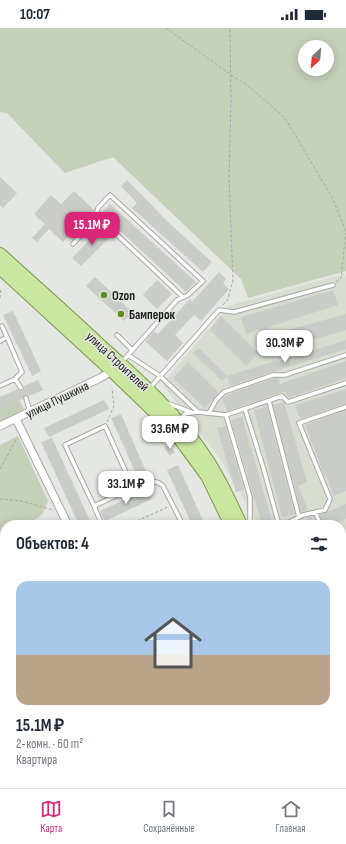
<!DOCTYPE html>
<html lang="ru">
<meta charset="utf-8">
<style>
:root{--surface:#fff;--page:#f2f2f3;--text:#1f2937;--muted:#747a83;--line:#e0e1e3;--accent:#db2777}
body{margin:0;font-family:"Sofia Sans Condensed",sans-serif;background:var(--page);color:var(--text);height:100vh;display:flex;flex-direction:column;font-size:15px;white-space:nowrap}
*{box-sizing:border-box;margin:0}
p{font-size:13px;color:var(--muted)}
.icon{flex:none;width:22px;height:22px;fill:none;stroke:currentColor;stroke-width:2;stroke-linecap:round;stroke-linejoin:round}
.map{position:relative;flex:1;overflow:hidden}
.details{position:absolute;left:0px;top:492px;width:346px;height:268px;display:flex;flex-direction:column;background:var(--surface);border-radius:16px 16px 0 0;box-shadow:0 2px 10px #0003}
.details>*{flex:none}
.needle{width:26px;rotate:206deg}
.controls{position:absolute;left:298px;top:12px;display:grid;gap:8px}
.controls a{display:grid;place-items:center;width:36px;height:36px;border-radius:50%;background:var(--surface);box-shadow:0 2px 10px #0003;font-size:20px}
.price{position:absolute;translate:-50% -34px;padding:0 9px;border-radius:8px;background:#fff;color:#222;font-size:13px;line-height:26px;filter:drop-shadow(0 1px 2px #0008)}
.price::after{content:'';position:absolute;left:50%;top:24px;width:12px;height:9px;margin-left:-6px;background:inherit;clip-path:polygon(0 0,100% 0,50% 100%)}
.price.selected{background:var(--accent);color:#fff}
ul{padding:0;list-style:none}
li{display:grid;align-content:center;gap:8px;height:212px;padding:0 16px}
li+li{border-top:1px solid var(--line)}
li span{display:grid;place-items:center;height:124px;border-radius:12px;color:#555}
li>.icon{margin-inline-start:auto}
span .icon{width:72px;height:72px;fill:#fffc;stroke-width:1}
li b{font-size:17px}
h2{display:flex;justify-content:space-between;align-items:center;height:48px;padding:0 16px;font-size:17px}
.status{display:flex;justify-content:space-between;align-items:center;height:28px;padding:0 20px;background:var(--surface);direction:ltr}
.status svg{height:11px;fill:currentColor}
.tab-bar{display:flex;justify-content:space-around;align-items:center;height:56px;border-top:1px solid var(--line);background:var(--surface);font-size:11px;color:var(--muted)}
.tab-bar a{display:grid;justify-items:center;gap:2px}
.tab-bar .selected{color:var(--accent)}
.map>svg:first-child{display:block}
.built{fill:#d7ddd1}
.green{fill:#c4d0b8;fill-rule:evenodd}
.building{fill:#c9ccc7}
.lines{fill:none;stroke-linecap:round;stroke-linejoin:round}
.lane-casing{stroke:#a6a8a4;stroke-width:5.5}
.street-casing{stroke:#a6a8a4;stroke-width:9}
.primary-casing{stroke:#76964a;stroke-width:14}
.path{stroke:#a5a7a3;stroke-width:1;stroke-dasharray:3 2;stroke-linecap:butt}
.lane{stroke:#fff;stroke-width:3.5}
.street{stroke:#fff;stroke-width:7}
.primary{stroke:#cae7a1;stroke-width:12}
.poi-dot{fill:#638c1b;stroke:#e4e7e2;stroke-width:1.5}
.labels{text-anchor:middle;stroke-width:3;stroke-linejoin:round;paint-order:stroke}
.poi-label{font-size:13px;font-weight:bold;fill:#1d1e1c;stroke:#e4e7e2;text-anchor:start}
.street-label{font-size:13px;fill:#1d1e1c;stroke:#e4e7e2}
</style>
<div class="status"><b>10:07</b><svg viewBox="0 0 49 12"><path d="M0 12V9h3v3zM5 12V6h3v6zM10 12V3h3v9zM15 12V0h3v12zM26 1h20v11H26zM47 4h2v5h-2z"/></svg></div>
<div class="map">
<svg width="346" height="760" viewBox="0 0 346 760">
<rect width="100%" height="100%" fill="#e4e7e2"/>
<path class="built" d="M344,246l2,4v436l-5,-11v-178h-83l-37,-65 -59,-76 66,-78z"/>
<path class="green" d="M0,0h346v243l-98,27 -7,-19 -128,-122 -48,16 -58,-60 -7,-1zM305,19h22v22h-22z
M19,371l6,13 -25,11v-15z
M18,408l30,65c-2,3 -3,9 -5,12 -10,11 -25,12 -38,12v8l-5,2v-90z"/>
<path class="building" d="M0,149l17,16 -14,15 -3,-3z
M127,152l43,44 42,38 -9,10 -71,-64 5,-5 -16,-17z
M74,163l20,19 -31,32 -14,-13 -12,13 -5,-4 13,-14 -11,-10 17,-19 10,9z
M110,176l86,78 -10,10 -68,-63 -1,1 -9,-9v-1l-7,-7z
M103,198l9,9 -31,31 -9,-8z
M219,244l7,7 -3,4 6,6 -28,32 -7,-6 -19,20 8,8 -16,18 -22,-20 9,-10 4,3 32,-35 2,3z
M95,249l37,35 -8,9 -38,-35z
M157,252l15,14 -15,15 -14,-14z
M333,262l5,15 -70,22 2,8 76,-21v16l-79,23 -7,-24 -14,5 -5,-17z
M13,283l28,60 -9,5 -29,-61z
M221,288l37,37 -12,13 -36,-36z
M346,312v9l-74,23 -42,14 -3,-10 42,-13 1,1 -1,-1 8,-3 1,2z
M199,320l28,28 -5,5 -29,-28z
M346,333v17l-57,20 -4,-7 -58,20 -5,-13 10,-5 42,-15h4l2,6z
M188,334l31,31 -14,15 -32,-30z
M38,352l5,10 -14,6 -4,-1 -2,4 -23,11v-13l18,-8 2,2h2l2,-2v-3z
M346,361v15l-46,15 -5,-14z
M104,372l5,9 -60,28 -5,-9z
M284,374l23,80 -9,4 10,24 -7,2 -28,-107z
M267,379l28,107 -13,3 -28,-107z
M346,382v81l-13,5 -6,-20 -2,1 -20,-52z
M121,386l27,62 -9,4 -28,-62z
M242,389l31,108h-11l-30,-101v-4z
M226,398l18,64 -8,2 -19,-64z
M52,410l40,87h-13l-38,-83z
M169,417l6,7 -5,4 -6,-8z
M178,437l27,60h-13l-25,-55z
M148,461l4,10 -47,22 -5,-10z
M346,476v15l-16,6h-5l-5,-10z
M311,489l4,8h-22z
M346,503v42l-5,-12v-27z
M5,514v13l-5,2v-12z
M0,541l5,10v25l-5,-11z
M341,558l5,12v33l-5,-11z
M346,618v15l-5,2v-14z
M5,685v13l-5,3v-13z
M5,734v12l-5,3v-12z
M88,755h13l3,5h-14z
M210,755h12l3,5h-13z
M311,755h15l2,5h-28z"/>
<g class="lines">
<defs>
<path id="lane" d="M96,187l87,82
M73,216l21,-24 4,-12 12,-13 93,86 -15,14 -11,5 -56,63
M2,298l5,11
M117,307l15,15
M0,313l7,-4 15,35 -7,7 -15,7
M128,327l32,21 38,36
M15,351l6,9
M149,361l70,-79 15,2 99,-27
M26,370l4,14
M269,373l30,116
M167,375l24,9
M245,381l19,61 15,55
M209,385l7,-13 8,-8 49,-17h12l61,-20
M226,387l24,82v28
M183,393l-1,-4 3,-3 13,-2 28,3 56,-19 6,6 58,-19
M94,478l-29,-61 40,-19 28,62
M315,484l6,13
M102,497l-8,-19c14,-6 45,-23 58,-24 5,-1 8,1 11,4l20,39
M284,497l19,-10 22,-5 5,-11 -31,-76 47,-16
M341,548l5,12
M341,606l3,8
M341,644l5,-3
M341,655l5,11
M0,712l5,-2
M234,755l2,5
M0,758l6,-3
M37,760l6,-2
M120,760l10,-5
M165,760l11,-5
M277,760l10,-5"/>
<path id="street" d="M16,391l52,106
M0,398l100,-48 12,-7
M0,591l5,10
M0,612l5,11
M0,635l5,10
M57,755l2,5
M78,755l3,5
M193,755l2,5"/>
<path id="primary" d="M0,226c34,31 68,61 101,92 39,35 78,70 107,115 13,20 23,42 33,64
M0,240l112,103 54,52 16,19 25,34 24,49
M341,708l5,10
M341,733l5,11"/>
</defs>
<use href="#lane" class="lane-casing"/>
<use href="#street" class="street-casing"/>
<use href="#primary" class="primary-casing"/>
<path class="path" d="M166,0l65,47 16,10 38,33 48,81 13,33
M336,254l5,-4 5,-45
M0,270l1,-10
M223,277l5,-6 5,-19 -4,-103 2,-76 -1,-73
M107,394l7,-16 -2,-18
M0,441l17,-31
M0,471l21,2 32,9
M128,497l40,-18
M0,685l5,-3
M205,755l2,5"/>
<use href="#lane" class="lane"/>
<use href="#street" class="street"/>
<use href="#primary" class="primary"/>
</g>
<g class="poi-dot">
<circle cx="104" cy="267" r="4"/>
<circle cx="121" cy="286" r="4"/>
</g>
<g class="labels">
<g class="poi-label">
<text x="112" y="272">Ozon</text>
<text x="129" y="291">Бамперок</text>
</g>
<g class="street-label">
<text transform="translate(118 333) rotate(43)" y="5">улица Строителей</text>
<text transform="translate(57 371) rotate(-26)" y="5">улица Пушкина</text>
</g>
</g>
</svg>
<div class="controls">
<a><svg class="needle" viewBox="-14 -14 28 28"><path d="M0-13l5 13h-10z" fill="#e53935"/><path d="M0 13l5-13h-10z" fill="#747a83"/></svg></a>
</div>
<b class="price selected" style="left:92px;top:218px">15.1M ₽</b>
<b class="price" style="left:285px;top:336px">30.3M ₽</b>
<b class="price" style="left:170px;top:422px">33.6M ₽</b>
<b class="price" style="left:126px;top:477px">33.1M ₽</b>
<section class="details">
<h2>Объектов: 4<svg class="icon" aria-label="filters" viewBox="0 0 24 24"><path d="M4 7h16M4 17h16"/><circle cx="9" cy="7" r="2"/><circle cx="15" cy="17" r="2"/></svg></h2>
<ul>
<li><span style="background:linear-gradient(#a9c7e8 60%,#b9a48a 0)"><svg class="icon" aria-label="home" viewBox="0 0 24 24"><path d="M3 11l9-7 9 7M6 9v11h12V9"/></svg></span><div><b>15.1M ₽</b><p>2-комн. · 60 m²</p><p>Квартира</p></div></li>
</ul>
</section>
</div>
<nav class="tab-bar">
<a class="selected"><svg class="icon" aria-label="map" viewBox="0 0 24 24"><path d="M3 6l6-2 6 2 6-2v14l-6 2-6-2-6 2zM9 4v14M15 6v14"/></svg>Карта</a>
<a><svg class="icon" aria-label="saved" viewBox="0 0 24 24"><path d="M7 4h10v16l-5-4-5 4z"/></svg>Сохранённые</a>
<a><svg class="icon" aria-label="home" viewBox="0 0 24 24"><path d="M3 11l9-7 9 7M6 9v11h12V9"/></svg>Главная</a>
</nav>
